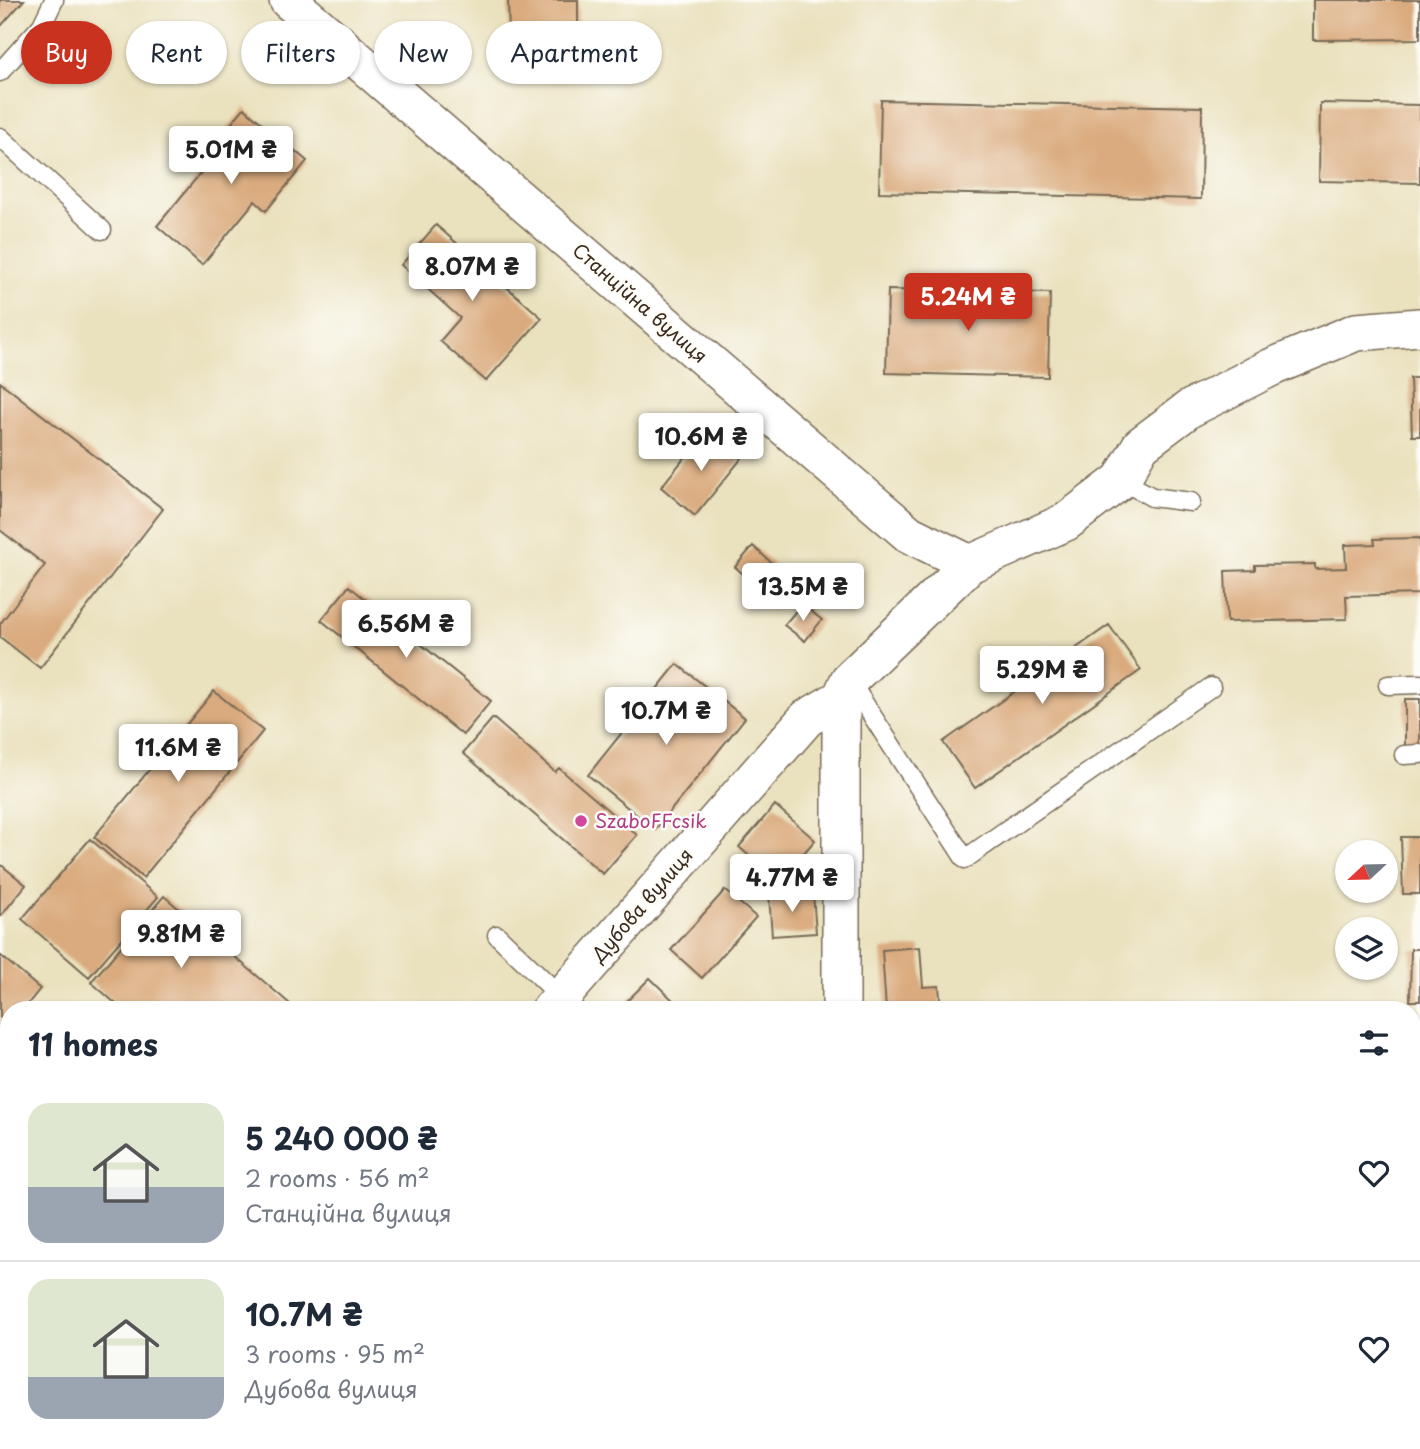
<!DOCTYPE html>
<meta charset="utf-8">
<style>
:root{--surface:#fff;--page:#f2f2f3;--text:#1f2937;--muted:#747a83;--line:#e0e1e3;--accent:#c8321e}
body{margin:0;font-family:"Playpen Sans",sans-serif;background:var(--page);color:var(--text);height:100vh;display:flex;flex-direction:column;font-size:26px;white-space:nowrap}
*{box-sizing:border-box;margin:0}
p{font-size:23px;color:var(--muted)}
.icon{flex:none;width:38px;height:38px;fill:none;stroke:currentColor;stroke-width:2;stroke-linecap:round;stroke-linejoin:round}
.map{position:relative;flex:1;overflow:hidden}
.panel{position:absolute;left:0px;top:1001px;width:1421px;height:448px;display:flex;flex-direction:column;background:var(--surface);border-radius:28px 28px 0 0;box-shadow:0 2px 5px #0004}
.panel>*{flex:none}
.hud{position:absolute;left:21px;top:21px;width:700px;height:63px;display:flex;gap:14px}
.needle{width:46px;rotate:248deg}
.buttons{position:absolute;left:1335px;top:840px;display:grid;gap:14px}
.buttons a{display:grid;place-items:center;width:63px;height:63px;border-radius:50%;background:var(--surface);box-shadow:0 2px 5px #0004;font-size:35px}
.price{position:absolute;translate:-50% -60px;padding:0 16px;border-radius:7px;background:#fff;color:#222;font-size:23px;line-height:46px;filter:drop-shadow(0 2px 4px #0008)}
.price::after{content:'';position:absolute;left:50%;top:42px;width:21px;height:16px;margin-left:-10px;background:inherit;clip-path:polygon(0 0,100% 0,50% 100%)}
.price.current{background:var(--accent);color:#fff}
ul{padding:0;list-style:none}
li{display:flex;align-items:center;gap:21px;height:175px;padding:0 28px}
li+li{border-top:2px solid var(--line)}
li span{display:grid;place-items:center;flex:none;width:196px;height:140px;border-radius:21px;color:#555}
li>.icon{margin-inline-start:auto}
span .icon{width:84px;height:84px;fill:#fffc;stroke-width:1}
li b{font-size:30px}
h2{display:flex;justify-content:space-between;align-items:center;height:84px;padding:0 28px;font-size:30px}
.tag{padding:0 24px;border-radius:32px;background:var(--surface);box-shadow:0 2px 5px #0004;font-size:24px;line-height:63px}
.tag.current{background:var(--accent);color:#fff}
.map>svg:first-child{display:block}
.building{fill:#daab7e}
.lines{fill:none;stroke-linecap:round;stroke-linejoin:round}
.service-casing{stroke:#786a56;stroke-width:21}
.minor-casing{stroke:#786a56;stroke-width:40}
.service{stroke:#fff;stroke-width:18}
.minor{stroke:#fff;stroke-width:37}
.hotel-dot{fill:#d1479c;stroke:#fdfcf7;stroke-width:2.5}
.labels{text-anchor:middle;stroke-width:5;stroke-linejoin:round;paint-order:stroke}
.street-label{font-size:19px;fill:#3b2a1e;stroke:#fdfcf7}
.hotel-label{font-size:19px;fill:#b23c85;stroke:#fdfcf7;text-anchor:start}
</style>
<div class="map">
<svg width="1420" height="1449" viewBox="0 0 1420 1449">
<rect width="100%" height="100%" fill="#fdfcf7"/>
<filter id="ink" filterUnits="userSpaceOnUse"><feTurbulence type="fractalNoise" baseFrequency=".0143" numOctaves="2"/><feDisplacementMap in="SourceGraphic" scale="14" xChannelSelector="R" yChannelSelector="G"/><feConvolveMatrix kernelMatrix="1 2 1 2 8 2 1 2 1" color-interpolation-filters="sRGB"/></filter>
<filter id="wash" filterUnits="userSpaceOnUse"><feTurbulence type="fractalNoise" baseFrequency=".00686" numOctaves="4" result="noise"/><feDisplacementMap in="SourceGraphic" scale="28" xChannelSelector="R" yChannelSelector="G"/><feGaussianBlur stdDeviation="1.57" result="paint"/><feColorMatrix in="noise" values="0 0 0 0 0 0 0 0 0 0 0 0 0 0 0 0 0 1.4 0 .05"/><feComposite in="paint" operator="in"/></filter>
<g filter="url(#wash)">
<rect width="100%" height="100%" fill="#eae1be"/>
<g id="blocks">
<path class="building" d="M0,0h24l-24,27z
M508,0h70v35h-69z
M1313,0h107v39l-107,1z
M881,100l321,7 -1,92 -322,-7z
M1320,103l100,2v78l-101,-2z
M244,108l63,53 -41,50 -11,-10 -53,64 -45,-39 52,-63 -6,-5z
M436,225l106,93 -56,63 -46,-40 20,-23 -59,-53z
M888,290l162,3 -2,84 -162,-4z
M1410,378h10v58h-8z
M0,382l163,127 -123,159 -40,-31v-13l45,-59 -45,-35z
M707,430l35,28 -47,58 -34,-29z
M1420,538v56l-74,2 1,23 -120,3 -2,-51 30,-1v-5l60,-1v5l31,-1 -1,-23 30,-1 -1,-5z
M753,546l20,18 -18,20 -20,-17z
M349,586l142,115 -28,34 -142,-115z
M802,604l20,16 -17,21 -21,-16z
M1109,625l32,45 -166,118 -32,-46z
M677,664l68,54 -90,112 -67,-55z
M214,691l49,40 -120,147 -49,-41z
M1405,699h15v47h-15z
M493,718l62,54 4,-4 78,67 -34,39 -140,-121z
M775,805l40,35 -36,42 -40,-35z
M1401,837h19v57h-17z
M90,839l68,58 -69,80 -67,-58z
M0,864l26,21 -26,32z
M725,890l31,27 -54,61 -31,-28z
M813,893l3,40 -44,3 -3,-41z
M164,896l133,114h-174l-32,-28z
M920,947l3,40 16,-1 2,24h-55l-4,-60z
M1411,949h9v52h-10z
M0,955l40,34 -17,21h-14v15l-9,-8z
M650,978l31,30 -2,2h-61z
M9,1034v50l-9,-7v-33z
M1412,1098h8v87h-8z
M0,1255l9,8v62l-9,-8z
M1412,1264l8,1v54h-8z
M242,1440h57l-5,6 3,3h-62z
M886,1440h52v8l-52,1z
M1298,1440h55l1,9h-56z
M808,1444v5h-52v-4z
M1178,1444v5h-38v-4z"/>
</g>
</g>
<g filter="url(#ink)">
<use href="#blocks" fill-opacity="0" stroke="#786a56" stroke-width="2"/>
<g class="lines">
<defs>
<path id="service" d="M0,72l42,-47 12,-25
M0,137l102,93
M1121,480l31,17 39,5
M849,680l116,179 246,-172
M1388,685l32,-1
M1404,755l16,-1
M497,935l64,62"/>
<path id="minor" d="M288,0l621,534 61,30
M550,1010l257,-292 34,-20 8,-18 121,-116 96,-42 55,-42 20,-35 48,-36 83,-42 84,-35 64,-5
M841,1010v-312
M1412,1215h8
M159,1449l10,-9
M840,1449v-9"/>
</defs>
<use href="#service" class="service-casing"/>
<use href="#minor" class="minor-casing"/>
<use href="#service" class="service"/>
<use href="#minor" class="minor"/>
</g>
</g>
<circle class="hotel-dot" cx="581" cy="821" r="7"/>
<g class="labels">
<g class="street-label">
<text transform="translate(640 303) rotate(41)" y="7">Станційна вулиця</text>
<text transform="translate(642 905) rotate(-49)" y="7">Дубова вулиця</text>
</g>
<g class="hotel-label">
<text x="595" y="828">SzaboFFcsik</text>
</g>
</g>
</svg>
<div class="buttons">
<a><svg class="needle" viewBox="-14 -14 28 28"><path d="M0-13l5 13h-10z" fill="#e53935"/><path d="M0 13l5-13h-10z" fill="#747a83"/></svg></a>
<a><svg class="icon" aria-label="layers" viewBox="0 0 24 24"><path d="M12 4l9 5-9 5-9-5zM3 14l9 5 9-5"/></svg></a>
</div>
<b class="price" style="left:231px;top:186px">5.01M ₴</b>
<b class="price" style="left:472px;top:303px">8.07M ₴</b>
<b class="price current" style="left:968px;top:333px">5.24M ₴</b>
<b class="price" style="left:701px;top:473px">10.6M ₴</b>
<b class="price" style="left:803px;top:623px">13.5M ₴</b>
<b class="price" style="left:406px;top:660px">6.56M ₴</b>
<b class="price" style="left:1042px;top:706px">5.29M ₴</b>
<b class="price" style="left:666px;top:747px">10.7M ₴</b>
<b class="price" style="left:178px;top:784px">11.6M ₴</b>
<b class="price" style="left:792px;top:914px">4.77M ₴</b>
<b class="price" style="left:181px;top:970px">9.81M ₴</b>
<div class="hud">
<a class="tag current">Buy</a>
<a class="tag">Rent</a>
<a class="tag">Filters</a>
<a class="tag">New</a>
<a class="tag">Apartment</a>
</div>
<section class="panel">
<h2>11 homes<svg class="icon" aria-label="filters" viewBox="0 0 24 24"><path d="M4 7h16M4 17h16"/><circle cx="9" cy="7" r="2"/><circle cx="15" cy="17" r="2"/></svg></h2>
<ul>
<li><span style="background:linear-gradient(#dfe7d0 60%,#9aa5b1 0)"><svg class="icon" aria-label="home" viewBox="0 0 24 24"><path d="M3 11l9-7 9 7M6 9v11h12V9"/></svg></span><div><b>5 240 000 ₴</b><p>2 rooms · 56 m²</p><p>Станційна вулиця</p></div><svg class="icon" aria-label="heart" viewBox="0 0 24 24"><path d="M12 20l-8-8c-3-5 5-10 8-4 3-6 11-1 8 4z"/></svg></li>
<li><span style="background:linear-gradient(#dfe7d0 70%,#9aa5b1 0)"><svg class="icon" aria-label="home" viewBox="0 0 24 24"><path d="M3 11l9-7 9 7M6 9v11h12V9"/></svg></span><div><b>10.7M ₴</b><p>3 rooms · 95 m²</p><p>Дубова вулиця</p></div><svg class="icon" aria-label="heart" viewBox="0 0 24 24"><path d="M12 20l-8-8c-3-5 5-10 8-4 3-6 11-1 8 4z"/></svg></li>
</ul>
</section>
</div>
